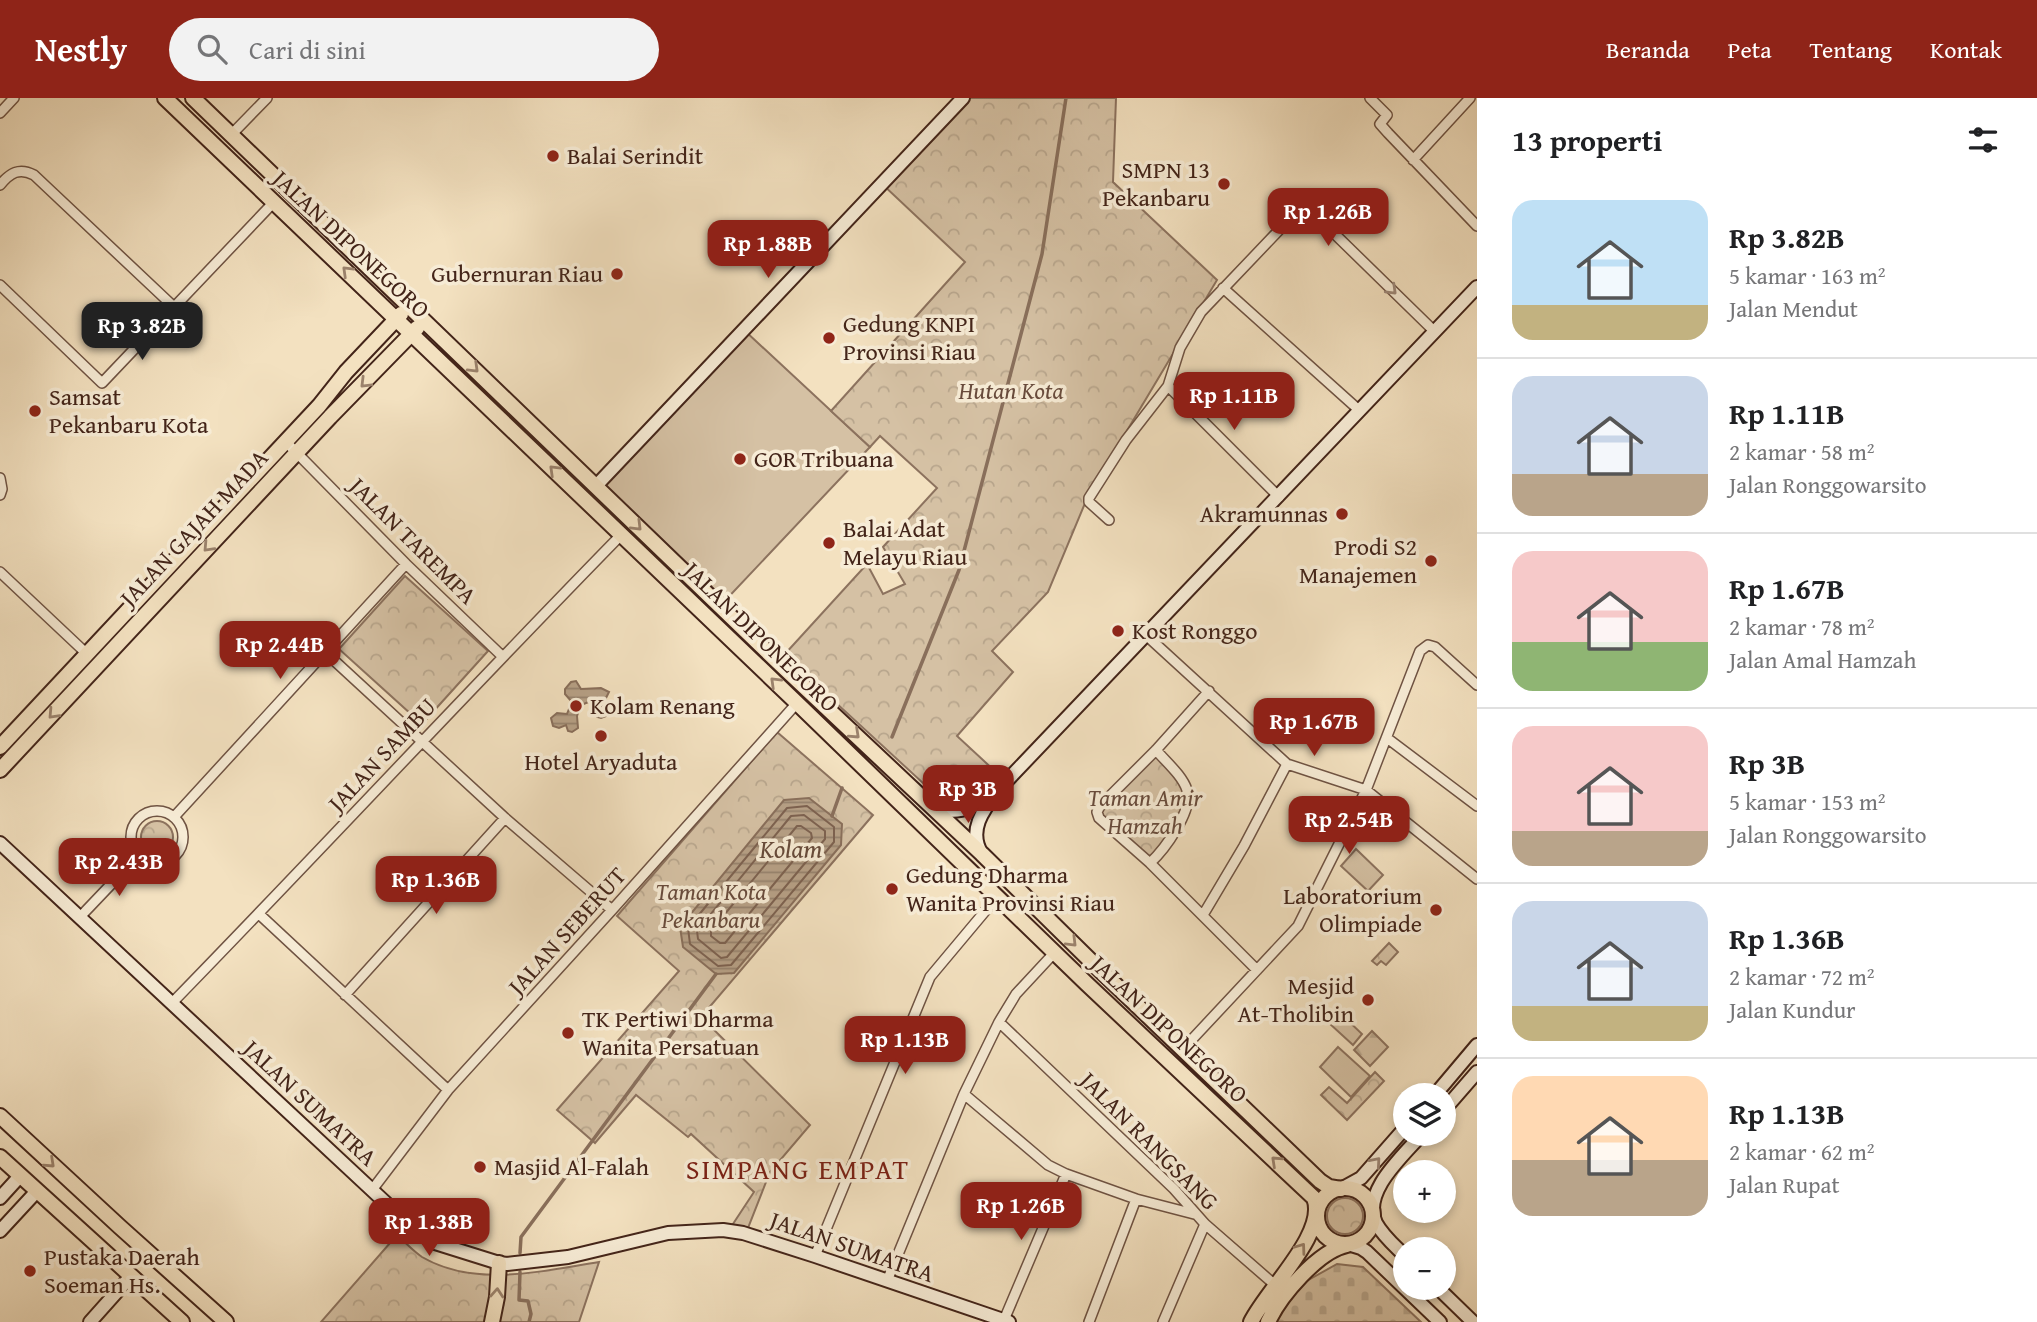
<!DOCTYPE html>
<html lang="id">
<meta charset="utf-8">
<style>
:root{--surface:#fff;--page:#f2f2f2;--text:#202124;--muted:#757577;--line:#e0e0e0;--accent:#8f2418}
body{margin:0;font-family:"Gentium Book Plus",serif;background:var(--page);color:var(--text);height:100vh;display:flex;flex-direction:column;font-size:26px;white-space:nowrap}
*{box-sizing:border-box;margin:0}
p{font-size:23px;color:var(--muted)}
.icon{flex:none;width:38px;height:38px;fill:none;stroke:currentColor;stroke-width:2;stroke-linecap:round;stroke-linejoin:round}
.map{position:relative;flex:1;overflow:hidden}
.panel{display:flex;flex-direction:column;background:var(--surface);width:560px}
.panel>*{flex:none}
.tools{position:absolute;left:1393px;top:985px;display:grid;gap:14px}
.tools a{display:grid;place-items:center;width:63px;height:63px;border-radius:50%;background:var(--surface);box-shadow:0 4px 10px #0003;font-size:35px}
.price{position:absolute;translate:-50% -60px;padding:0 16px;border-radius:14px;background:var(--accent);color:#fff;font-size:23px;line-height:46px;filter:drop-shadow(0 2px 4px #0008)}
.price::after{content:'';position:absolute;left:50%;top:42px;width:21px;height:16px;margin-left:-10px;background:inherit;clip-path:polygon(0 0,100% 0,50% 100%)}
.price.active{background:#222;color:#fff}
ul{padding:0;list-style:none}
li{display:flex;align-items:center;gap:21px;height:175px;padding:0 35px}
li+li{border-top:2px solid var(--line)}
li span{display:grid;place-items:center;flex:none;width:196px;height:140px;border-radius:21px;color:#555}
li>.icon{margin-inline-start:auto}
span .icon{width:84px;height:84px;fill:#fffc;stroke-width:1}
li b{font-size:30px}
h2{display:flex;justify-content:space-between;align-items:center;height:84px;padding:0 35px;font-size:30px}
header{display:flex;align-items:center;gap:42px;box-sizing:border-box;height:98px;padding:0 35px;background:var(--accent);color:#fff}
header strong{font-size:33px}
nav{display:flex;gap:38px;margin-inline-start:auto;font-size:24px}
.search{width:490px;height:63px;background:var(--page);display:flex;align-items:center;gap:18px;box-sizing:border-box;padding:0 24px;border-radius:38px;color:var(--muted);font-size:26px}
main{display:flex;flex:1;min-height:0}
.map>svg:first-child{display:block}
.grass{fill:#d5c1a4;stroke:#8c725e;stroke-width:2}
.forest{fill:url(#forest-firs);stroke:#8c725e;stroke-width:2}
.cemetery{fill:url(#cemetery-stones);stroke:#8c725e;stroke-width:2}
.park{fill:url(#park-crowns);stroke:#8c725e;stroke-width:2}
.water{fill:url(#water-rules);stroke:#896f5b;stroke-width:2}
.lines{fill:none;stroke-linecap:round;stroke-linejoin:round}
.shore{stroke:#7d6250;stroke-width:2}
.stream{stroke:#896f5b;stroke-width:3.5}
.street-casing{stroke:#6f5343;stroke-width:12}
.secondary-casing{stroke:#432419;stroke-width:16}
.primary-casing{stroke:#432419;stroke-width:18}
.street{stroke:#f7ecd6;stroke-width:9}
.secondary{stroke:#f7ecd6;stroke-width:12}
.primary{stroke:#f3e1c0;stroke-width:14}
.oneway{stroke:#9b826c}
.oneway2{stroke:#9d8878}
.poi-dot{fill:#8f2418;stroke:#f7ecd6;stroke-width:2.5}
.labels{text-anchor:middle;stroke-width:7;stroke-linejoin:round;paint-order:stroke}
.poi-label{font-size:24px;fill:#432419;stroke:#f7ecd6;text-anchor:start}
.street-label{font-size:24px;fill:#432419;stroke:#f7ecd6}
.park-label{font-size:24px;font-style:italic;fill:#684b3c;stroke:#f7ecd6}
.water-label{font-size:26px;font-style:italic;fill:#664a3a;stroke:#f7ecd6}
.quarter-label{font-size:28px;letter-spacing:2px;fill:#7a1f14;stroke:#f7ecd6}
</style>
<header>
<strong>Nestly</strong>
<div class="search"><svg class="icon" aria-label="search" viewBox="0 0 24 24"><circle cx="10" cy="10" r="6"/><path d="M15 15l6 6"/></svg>Cari di sini</div>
<nav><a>Beranda</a><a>Peta</a><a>Tentang</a><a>Kontak</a></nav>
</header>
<main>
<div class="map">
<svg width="1477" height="1224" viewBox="0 0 1477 1224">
<defs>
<pattern id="forest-firs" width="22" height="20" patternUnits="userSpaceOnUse" patternTransform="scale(1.75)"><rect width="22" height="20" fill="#d5c1a4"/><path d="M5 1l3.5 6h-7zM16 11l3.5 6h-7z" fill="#b8a68d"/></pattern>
<pattern id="cemetery-stones" width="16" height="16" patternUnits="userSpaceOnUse" patternTransform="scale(1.75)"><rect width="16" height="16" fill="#d5c1a4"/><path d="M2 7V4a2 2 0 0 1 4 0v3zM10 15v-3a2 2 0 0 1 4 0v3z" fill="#b8a68d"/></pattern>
<pattern id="park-crowns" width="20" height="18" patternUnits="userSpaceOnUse" patternTransform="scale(1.75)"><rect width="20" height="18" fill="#d5c1a4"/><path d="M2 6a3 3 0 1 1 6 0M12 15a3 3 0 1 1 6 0" fill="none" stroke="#b8a68d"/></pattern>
<pattern id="water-rules" width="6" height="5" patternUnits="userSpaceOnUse" patternTransform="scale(1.75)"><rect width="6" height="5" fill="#b7a187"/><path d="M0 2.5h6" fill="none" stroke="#96836e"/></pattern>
</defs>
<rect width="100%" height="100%" fill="#f3e1c0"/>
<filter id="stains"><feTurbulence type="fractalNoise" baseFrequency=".00286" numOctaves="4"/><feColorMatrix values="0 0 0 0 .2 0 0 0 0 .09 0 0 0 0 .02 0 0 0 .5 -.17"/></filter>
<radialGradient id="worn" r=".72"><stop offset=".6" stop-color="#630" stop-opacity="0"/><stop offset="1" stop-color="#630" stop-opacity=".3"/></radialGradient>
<path class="grass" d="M744,232l126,117 -150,159 -124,-121z
M1356,751l27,26 -15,16 -27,-25z
M1340,915l22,21 -9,11 -23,-21z
M1338,949l32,29 -19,21 -31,-30z"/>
<path class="forest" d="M1372,933l16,16 -18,19 -16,-16z"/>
<path class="cemetery" d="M1337,1166l26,3 58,55h-147l29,-39z"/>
<path class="park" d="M959,0h157l-3,84 104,98 -129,216 -40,96 -56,59 21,21 -56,64 40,37c-19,16 -33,34 -60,23l-153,-141 83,-91 16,30 22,-10 -22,-37 54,-59 -57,-52 -10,11 -39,-36 134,-149 -84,-79z
M405,478l83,75 -66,73 -83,-75z
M777,634l96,83 -172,202 109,108 -40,47 -24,61 -17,-3 25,-38 -63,-58 -3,3 -52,-42 -41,48 -38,-33 122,-139 -62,-55z
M1156,652l21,23 12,28 -39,62 -51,-45 1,-12z
M141 739a16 16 0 1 1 32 0a16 16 0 1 1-32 0Z
M1389,845l9,9 -12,13 -5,-4 -4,4 -5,-4z
M1375,974l9,9 -37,39 -26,-25 8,-8 18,16z
M1327 1118a18 18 0 1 1 36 0a18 18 0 1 1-36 0Z
M397,1137c8,7 16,16 25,22 53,31 119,14 177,5l-20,60h-258z"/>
<path class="water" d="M576,583l5,8 20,-1 8,4 -5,10 2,14 -5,2 -4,-1 -3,-5 1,-8 -4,-3 -10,4 -4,11 1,12 -6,4 -4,-1 -2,-6 -7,3 -6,-2 -2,-8 6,-5 10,1 5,-12 -7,-8v-5l6,-7z
M809,700l33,26 -1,21 -107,128 -18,1 -33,-27 -3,-20 104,-127z"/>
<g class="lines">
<path class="shore" d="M807,708l27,21v15l-103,123 -13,1 -28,-22 -2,-16 99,-120z
M804,717l21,16v8l-98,118 -6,1 -23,-19 -1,-8 94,-115z
M797,728h4l10,7 1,5 -87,105h-5l-9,-7v-5z"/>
<path class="stream" d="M892,639l67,-167 83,-316 24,-156
M832,718l10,-28
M520,1155l1,-16 195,-263
M520,1174l-1,28 9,1 3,13 -2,8"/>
<defs>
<path id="street" d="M1370,0l17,17 -7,9 8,9 89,93
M0,15l14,-15
M231,37l36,-37
M1413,62l57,-62
M0,87c10,-12 19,-18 34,-10l140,132
M0,187l102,98 172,-181
M1223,190l137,123
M1168,288l111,111
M286,344l120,122 96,92
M0,380l2,11 -2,6
M1109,422l-20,-18v-4l37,-58 42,-54 12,-38 21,-36 103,-108 130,127
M0,474l87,82
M1147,538l140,128 79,26 111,89
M326,555l179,165 107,92
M1209,593l-53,59 -56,56 -3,6 2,6 51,45 107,107
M1387,640l90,68
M131 739a26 26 0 1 1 52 0a26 26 0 1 1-52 0Z
M174,719l232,-253
M1150,765c14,-13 44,-53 37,-73 -5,-15 -21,-28 -31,-40
M259,816l189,176
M1203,817l41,-69 43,-82
M79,820l59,-62
M345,897l160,-177
M172,905c151,-155 298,-314 449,-468
M999,924l175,167 31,35 70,61
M1183,951l115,-123 68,-136 54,-139 8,-6 7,2 42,38
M964,996l84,71 18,9 70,25 58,15
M372,1092l76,-100 164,-180 185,-207
M815,1158l115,-279 67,-80
M887,1183l77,-187 35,-72 17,-28 39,-42
M1004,1222l62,-146
M1089,1224l47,-123
M1163,1224l42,-98"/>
<path id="secondary" d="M596,388l367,-388
M932,708c21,10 41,3 58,-10
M0,745l402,375 30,24 67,21 8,1 61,-7 100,-24 55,-3 20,3 72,23 194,66
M982,756c-15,-24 2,-45 17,-65l478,-502
M1434,998l43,-51
M1444,1012l33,-38
M1341,1091l20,-11 44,-50
M0,1100l20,-22
M0,1133l37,-40
M1348,1146l13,4 6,4 73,70
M1405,1158c-10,-10 -22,-20 -29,-33 -15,-31 28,-68 46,-89
M1438,1190l35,34
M90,1224l41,-46"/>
<path id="primary" d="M165,0l632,605 290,281 227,214c14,35 -47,91 -63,124
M193,0l588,567 201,189 118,116 220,211 9,6 12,2
M0,649l319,-341 27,-34 55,-58
M0,672l330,-353 87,-89
M0,1018l120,111 106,95
M0,1059l182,165
M1317 1118a28 28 0 1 1 56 0a28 28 0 1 1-56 0Z
M492,1224l5,-25 2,-34
M1268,1224c12,-26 50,-71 79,-77"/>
</defs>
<use href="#street" class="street-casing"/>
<use href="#secondary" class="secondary-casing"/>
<use href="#primary" class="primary-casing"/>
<use href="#street" class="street"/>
<use href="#secondary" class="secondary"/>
<use href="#primary" class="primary"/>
</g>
<defs><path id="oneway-chevron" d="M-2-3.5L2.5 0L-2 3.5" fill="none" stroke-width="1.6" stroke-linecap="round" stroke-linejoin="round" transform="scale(1.75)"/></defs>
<g class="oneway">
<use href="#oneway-chevron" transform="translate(347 173) rotate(-136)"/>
<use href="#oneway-chevron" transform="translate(474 270) rotate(44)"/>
<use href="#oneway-chevron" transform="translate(365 285) rotate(135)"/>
<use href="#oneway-chevron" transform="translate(554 372) rotate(-136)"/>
<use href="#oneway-chevron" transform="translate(637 428) rotate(45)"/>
<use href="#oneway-chevron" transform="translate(208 449) rotate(133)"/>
<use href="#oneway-chevron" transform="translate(775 584) rotate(-136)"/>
<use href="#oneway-chevron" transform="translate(53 616) rotate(133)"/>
<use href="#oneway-chevron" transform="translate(855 636) rotate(43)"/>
<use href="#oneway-chevron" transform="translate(1072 844) rotate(45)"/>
<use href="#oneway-chevron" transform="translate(1276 1063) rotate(-137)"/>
<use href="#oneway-chevron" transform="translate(50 1065) rotate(43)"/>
<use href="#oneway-chevron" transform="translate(1301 1150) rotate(-54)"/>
<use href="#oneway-chevron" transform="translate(497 1195) rotate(-86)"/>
</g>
<g class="oneway2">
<use href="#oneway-chevron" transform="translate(1392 192) rotate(44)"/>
<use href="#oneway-chevron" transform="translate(1376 1064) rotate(-49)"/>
</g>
<g class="poi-dot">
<circle cx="553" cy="58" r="7"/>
<circle cx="1224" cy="86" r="7"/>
<circle cx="617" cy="176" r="7"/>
<circle cx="829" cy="240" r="7"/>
<circle cx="35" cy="313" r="7"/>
<circle cx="740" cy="361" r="7"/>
<circle cx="1342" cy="416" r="7"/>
<circle cx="829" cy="445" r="7"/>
<circle cx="1431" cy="463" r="7"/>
<circle cx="1118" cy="533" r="7"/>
<circle cx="576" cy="608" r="7"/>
<circle cx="601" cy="638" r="7"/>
<circle cx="892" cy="791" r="7"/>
<circle cx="1436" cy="812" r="7"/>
<circle cx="1368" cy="902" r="7"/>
<circle cx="568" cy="935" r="7"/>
<circle cx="480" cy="1069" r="7"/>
<circle cx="30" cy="1173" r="7"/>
</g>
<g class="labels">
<g class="poi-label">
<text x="567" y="66">Balai Serindit</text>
<text x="1210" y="80" text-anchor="end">SMPN 13<tspan x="1210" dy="28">Pekanbaru</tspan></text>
<text x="603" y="184" text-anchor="end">Gubernuran Riau</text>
<text x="843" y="234">Gedung KNPI<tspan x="843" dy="28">Provinsi Riau</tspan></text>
<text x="49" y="307">Samsat<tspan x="49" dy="28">Pekanbaru Kota</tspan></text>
<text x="754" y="369">GOR Tribuana</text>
<text x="1328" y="424" text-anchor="end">Akramunnas</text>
<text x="843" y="439">Balai Adat<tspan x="843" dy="28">Melayu Riau</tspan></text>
<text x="1417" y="457" text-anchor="end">Prodi S2<tspan x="1417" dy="28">Manajemen</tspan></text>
<text x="1132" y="541">Kost Ronggo</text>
<text x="590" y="616">Kolam Renang</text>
<text x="601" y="672" text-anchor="middle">Hotel Aryaduta</text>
<text x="906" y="785">Gedung Dharma<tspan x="906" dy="28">Wanita Provinsi Riau</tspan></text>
<text x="1422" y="806" text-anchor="end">Laboratorium<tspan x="1422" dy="28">Olimpiade</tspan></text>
<text x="1354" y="896" text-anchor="end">Mesjid<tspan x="1354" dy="28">At-Tholibin</tspan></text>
<text x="582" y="929">TK Pertiwi Dharma<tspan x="582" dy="28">Wanita Persatuan</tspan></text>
<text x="494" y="1077">Masjid Al-Falah</text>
<text x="44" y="1167">Pustaka Daerah<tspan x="44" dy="28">Soeman Hs.</tspan></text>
</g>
<g class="street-label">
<text transform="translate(351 146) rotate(43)" y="8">JALAN DIPONEGORO</text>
<text transform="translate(194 430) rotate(-47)" y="8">JALAN GAJAH MADA</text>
<text transform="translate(413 443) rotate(45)" y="8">JALAN TAREMPA</text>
<text transform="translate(761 539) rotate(44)" y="8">JALAN DIPONEGORO</text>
<text transform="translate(382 657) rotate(-47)" y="8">JALAN SAMBU</text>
<text transform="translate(567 833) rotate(-48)" y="8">JALAN SEBERUT</text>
<text transform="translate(1169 931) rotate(43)" y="8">JALAN DIPONEGORO</text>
<text transform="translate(310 1005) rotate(43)" y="8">JALAN SUMATRA</text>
<text transform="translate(1149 1043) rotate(45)" y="8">JALAN RANGSANG</text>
<text transform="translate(852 1149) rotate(19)" y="8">JALAN SUMATRA</text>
</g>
<g class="park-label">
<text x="1011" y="301">Hutan Kota</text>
<text x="1145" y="708">Taman Amir<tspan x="1145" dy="28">Hamzah</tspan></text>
<text x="711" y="802">Taman Kota<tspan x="711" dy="28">Pekanbaru</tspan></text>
</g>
<g class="water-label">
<text x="791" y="760">Kolam</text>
</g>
<g class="quarter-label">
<text x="798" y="1081">SIMPANG EMPAT</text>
</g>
</g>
<rect width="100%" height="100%" filter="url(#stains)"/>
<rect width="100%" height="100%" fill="url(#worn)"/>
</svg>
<div class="tools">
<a><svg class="icon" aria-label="layers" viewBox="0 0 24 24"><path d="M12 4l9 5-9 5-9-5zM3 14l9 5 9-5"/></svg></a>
<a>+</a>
<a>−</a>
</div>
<b class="price" style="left:1328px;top:150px">Rp 1.26B</b>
<b class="price" style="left:768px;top:182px">Rp 1.88B</b>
<b class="price active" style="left:142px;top:264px">Rp 3.82B</b>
<b class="price" style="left:1234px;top:334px">Rp 1.11B</b>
<b class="price" style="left:280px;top:583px">Rp 2.44B</b>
<b class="price" style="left:1314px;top:660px">Rp 1.67B</b>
<b class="price" style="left:968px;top:727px">Rp 3B</b>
<b class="price" style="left:1349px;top:758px">Rp 2.54B</b>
<b class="price" style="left:119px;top:800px">Rp 2.43B</b>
<b class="price" style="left:436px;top:818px">Rp 1.36B</b>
<b class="price" style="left:905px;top:978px">Rp 1.13B</b>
<b class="price" style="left:1021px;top:1144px">Rp 1.26B</b>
<b class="price" style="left:429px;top:1160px">Rp 1.38B</b>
</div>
<section class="panel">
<h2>13 properti<svg class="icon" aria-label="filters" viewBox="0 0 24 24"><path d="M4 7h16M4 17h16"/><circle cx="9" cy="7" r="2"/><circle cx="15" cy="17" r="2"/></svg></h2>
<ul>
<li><span style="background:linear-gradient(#bfe0f5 75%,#c2b280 0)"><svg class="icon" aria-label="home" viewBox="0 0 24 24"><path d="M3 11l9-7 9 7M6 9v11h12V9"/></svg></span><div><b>Rp 3.82B</b><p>5 kamar · 163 m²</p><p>Jalan Mendut</p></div></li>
<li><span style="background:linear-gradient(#c9d6e8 70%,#b9a48a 0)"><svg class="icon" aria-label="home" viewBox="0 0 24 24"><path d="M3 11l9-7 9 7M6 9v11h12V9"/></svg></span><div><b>Rp 1.11B</b><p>2 kamar · 58 m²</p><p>Jalan Ronggowarsito</p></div></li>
<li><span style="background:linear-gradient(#f6c9c9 65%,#8fb573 0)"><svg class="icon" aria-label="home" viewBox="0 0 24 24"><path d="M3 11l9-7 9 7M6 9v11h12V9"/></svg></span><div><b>Rp 1.67B</b><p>2 kamar · 78 m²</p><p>Jalan Amal Hamzah</p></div></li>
<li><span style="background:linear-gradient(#f6c9c9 75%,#b9a48a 0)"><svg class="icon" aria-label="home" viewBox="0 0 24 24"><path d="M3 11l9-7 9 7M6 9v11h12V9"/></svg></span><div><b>Rp 3B</b><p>5 kamar · 153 m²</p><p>Jalan Ronggowarsito</p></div></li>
<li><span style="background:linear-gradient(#c9d6e8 75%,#c2b280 0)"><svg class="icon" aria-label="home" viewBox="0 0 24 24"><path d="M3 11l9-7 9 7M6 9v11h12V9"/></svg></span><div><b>Rp 1.36B</b><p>2 kamar · 72 m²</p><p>Jalan Kundur</p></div></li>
<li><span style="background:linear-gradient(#ffd9b3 60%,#b9a48a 0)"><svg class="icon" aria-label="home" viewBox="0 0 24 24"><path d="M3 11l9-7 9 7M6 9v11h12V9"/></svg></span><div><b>Rp 1.13B</b><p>2 kamar · 62 m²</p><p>Jalan Rupat</p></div></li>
</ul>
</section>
</main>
